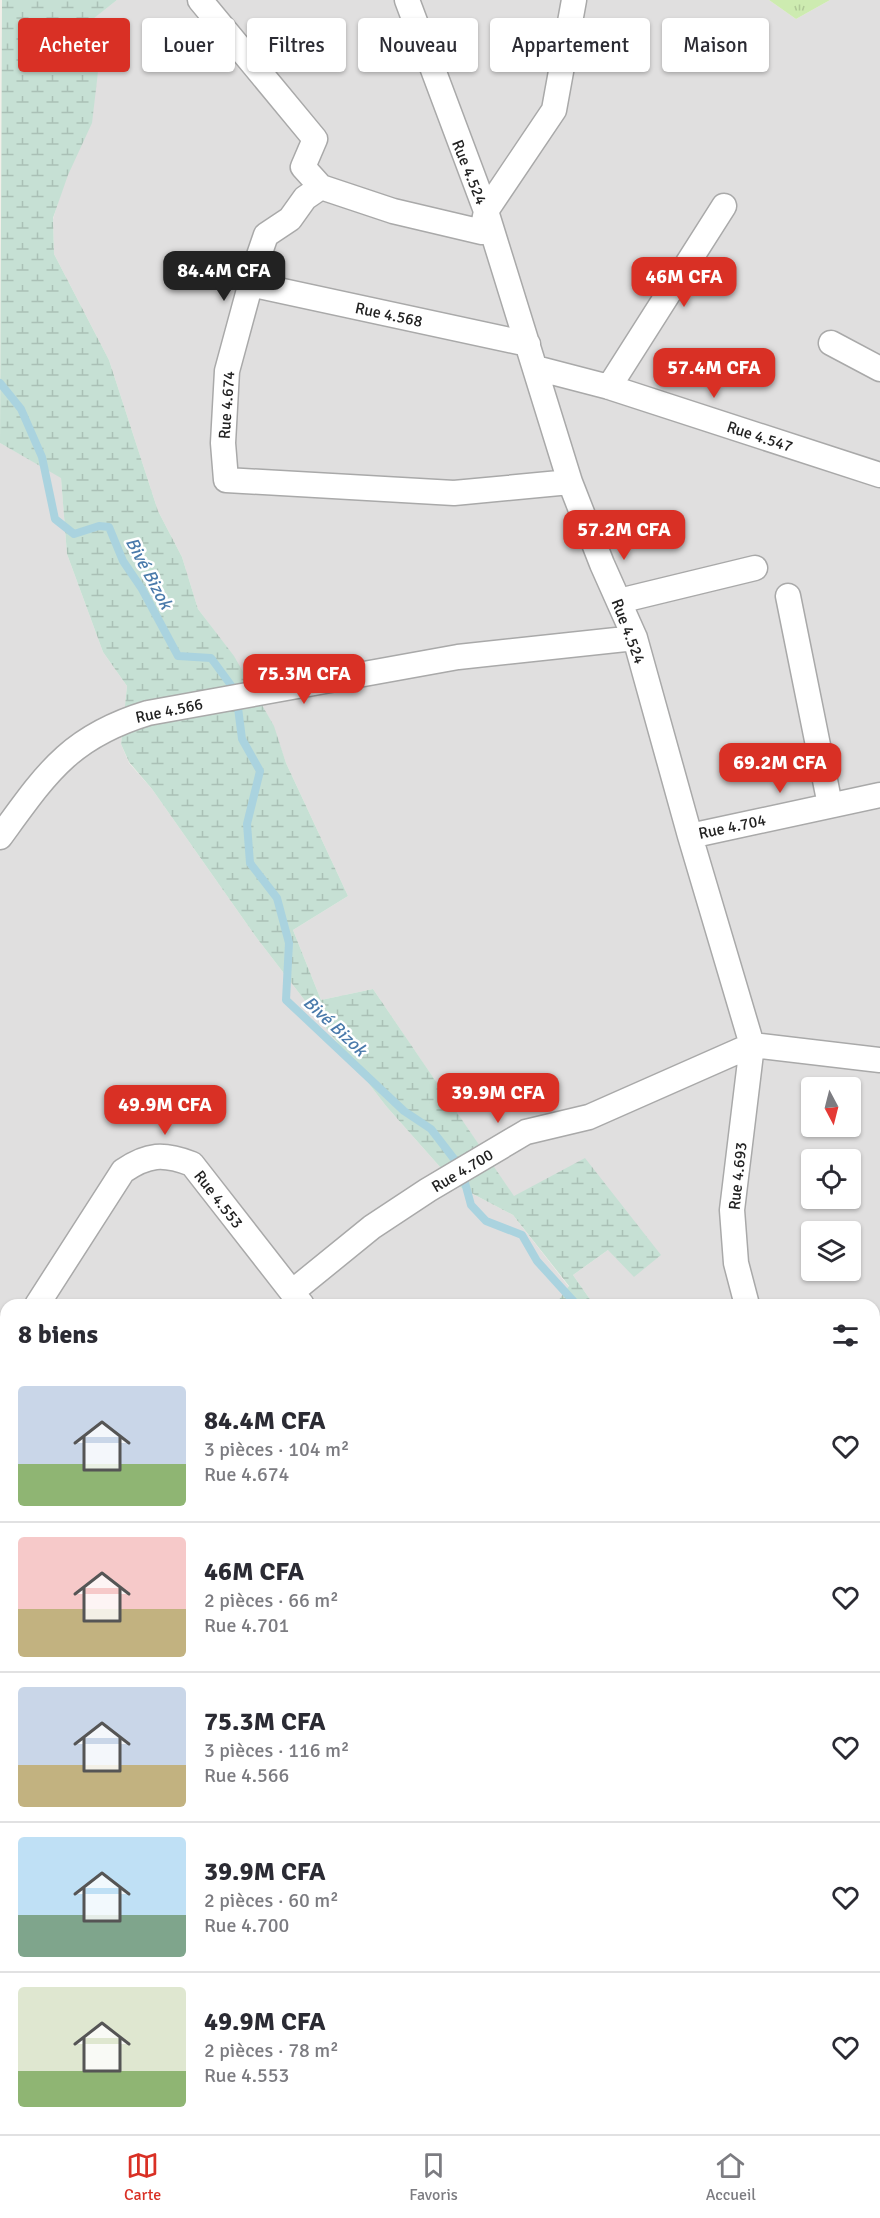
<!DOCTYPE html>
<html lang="fr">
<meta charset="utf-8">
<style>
:root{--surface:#fff;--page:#f2f2f3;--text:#2b2b33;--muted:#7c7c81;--line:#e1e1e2;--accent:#d93025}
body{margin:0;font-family:Signika,sans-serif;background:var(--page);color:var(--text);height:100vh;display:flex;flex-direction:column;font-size:22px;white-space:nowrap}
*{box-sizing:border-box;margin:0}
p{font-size:20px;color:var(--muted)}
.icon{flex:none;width:33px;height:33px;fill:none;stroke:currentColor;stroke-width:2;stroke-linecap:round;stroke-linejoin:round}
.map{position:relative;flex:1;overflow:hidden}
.panel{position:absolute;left:0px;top:1299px;width:880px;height:836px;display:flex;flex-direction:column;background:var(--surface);border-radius:18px 18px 0 0;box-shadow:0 2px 4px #0004}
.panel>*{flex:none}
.banner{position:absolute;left:18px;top:18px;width:844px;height:54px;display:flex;gap:12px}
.needle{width:39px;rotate:173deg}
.tools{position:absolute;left:801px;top:1077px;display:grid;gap:12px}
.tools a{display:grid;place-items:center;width:60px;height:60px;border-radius:6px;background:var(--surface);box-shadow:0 2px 4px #0004;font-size:30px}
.price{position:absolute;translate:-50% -51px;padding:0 14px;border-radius:12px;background:var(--accent);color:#fff;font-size:20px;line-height:39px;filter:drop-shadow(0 2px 3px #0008)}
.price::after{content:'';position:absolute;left:50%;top:36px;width:18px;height:14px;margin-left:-9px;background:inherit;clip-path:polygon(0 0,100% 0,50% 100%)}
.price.selected{background:#222;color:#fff}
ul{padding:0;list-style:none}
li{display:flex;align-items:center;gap:18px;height:150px;padding:0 18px}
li+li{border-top:2px solid var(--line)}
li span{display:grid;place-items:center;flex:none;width:168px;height:120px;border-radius:6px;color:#555}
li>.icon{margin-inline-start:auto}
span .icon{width:72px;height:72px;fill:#fffc;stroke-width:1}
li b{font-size:26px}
h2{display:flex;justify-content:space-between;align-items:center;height:72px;padding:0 18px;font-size:26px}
.chip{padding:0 21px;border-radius:6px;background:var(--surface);box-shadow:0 2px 4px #0004;font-size:21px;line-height:54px}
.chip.selected{background:var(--accent);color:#fff}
.menu{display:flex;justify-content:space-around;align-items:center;height:84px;border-top:2px solid var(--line);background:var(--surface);font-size:16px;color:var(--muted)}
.menu a{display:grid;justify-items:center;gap:3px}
.menu .selected{color:var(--accent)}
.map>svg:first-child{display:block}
.residential{fill:#e0dfdf;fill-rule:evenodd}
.grass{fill:url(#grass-tufts)}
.wetland{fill:url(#wetland-marsh)}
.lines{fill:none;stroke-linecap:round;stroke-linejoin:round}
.stream{stroke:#aad3df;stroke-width:8}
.minor-casing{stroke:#a9a9a9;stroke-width:27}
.minor{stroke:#fff;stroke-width:24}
.labels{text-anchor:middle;stroke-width:5;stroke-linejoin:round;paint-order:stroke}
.street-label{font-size:16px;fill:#222;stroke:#fff}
.water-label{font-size:18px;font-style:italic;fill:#4a7aab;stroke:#fff}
</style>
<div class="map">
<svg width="880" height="2134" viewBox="0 0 880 2134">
<defs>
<pattern id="grass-tufts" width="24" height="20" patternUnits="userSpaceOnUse" patternTransform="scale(1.5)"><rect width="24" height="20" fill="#cdebb0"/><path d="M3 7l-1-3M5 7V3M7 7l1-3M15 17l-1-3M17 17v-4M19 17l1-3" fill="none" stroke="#b0c997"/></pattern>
<pattern id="wetland-marsh" width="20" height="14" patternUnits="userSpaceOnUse" patternTransform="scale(1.5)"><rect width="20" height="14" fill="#c6e0d4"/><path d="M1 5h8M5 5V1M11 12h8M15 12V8" fill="none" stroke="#aac0b6"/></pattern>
</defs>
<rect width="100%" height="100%" fill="#f2efe9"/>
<path class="residential" d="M117,0h652l27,19 34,-19h50v1649l-4,3 -2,-347h-280l-21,-30 35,-25 -23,-91 -71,38 -141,-208 -52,11 -28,-70 55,-34 -62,-133 -13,-37 -39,-69 -36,-48 -16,-52 -24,-46 -49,-151 -55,-106 -1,-35 45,-147 -20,-42zM812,1088h38v38h-38zM812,1160h38v38h-38zM812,1232h38v38h-38z
M0,443l61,34 6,77 36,98 24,34 -6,58 8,19 23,26 104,148 130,169 70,79 57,30 56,72 -14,18h-549v823h868l1,-291 5,8v289h-880z"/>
<path class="grass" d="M769,0h61l-34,19z"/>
<path class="wetland" d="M2,0h115l-38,30 19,42 -6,51 -24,52 -15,43 1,36 55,106 49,151 24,46 16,52 36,47 40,70 12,37 62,133 -55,34 28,70 52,-11 141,207 71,-38 76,97 -27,22 -26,-27 -35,25 21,30h-39l14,-19 -56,-71 -57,-30 -70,-79 -130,-169 -104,-148 -23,-27 -8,-18 6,-58 -24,-34 -36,-98 -6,-76 -61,-35z
M875,1649l1,3 4,-3v196l-6,-8z"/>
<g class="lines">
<path class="stream" d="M0,383l21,26 21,48 13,62 19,15 25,-8 10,1 14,34 19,28 36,67 33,2 25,34 6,47 18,32 -13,53 3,39 27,35 12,45 -3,57 118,111 27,18 30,39 10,37 15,16 36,14 15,26 40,44
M874,1701l6,10
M874,1738l6,-3
M874,1799l6,-3"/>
<defs>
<path id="minor" d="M200,0l115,139 -12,28 18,20
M407,0l79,211 84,271 32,82 33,74 55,198 62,209 128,15
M250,284l278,60
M831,343l49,26
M536,368l73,19 271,88
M609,387l115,-181
M570,482l-116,11 -228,-13 -3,-37 4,-72 29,-107 10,-29 24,-16 15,-21 16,-11 72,24 89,21 4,-21 68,-101 20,-110
M788,596l42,209
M619,601l136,-33
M690,836l190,-41
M0,837c46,-63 69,-100 148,-124l310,-56 177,-19
M292,1292l80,-65 56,-37 98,-58 63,-15 163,-72 -20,165 4,53 11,42
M37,1305l86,-134c25,-17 40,-18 69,-7l110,141
M0,1367l6,-10
M0,1502l6,5
M0,1633l6,-7
M0,1768l6,5
M874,1999l6,-4
M0,2081l6,4
M338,2128l6,6
M814,2128l4,6
M84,2134l8,-6
M277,2134l2,-6
M490,2134l6,-6
M666,2134l7,-6"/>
</defs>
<use href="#minor" class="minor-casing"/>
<use href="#minor" class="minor"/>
</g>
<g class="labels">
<g class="street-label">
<text transform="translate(470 172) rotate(68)" y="6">Rue 4.524</text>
<text transform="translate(389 314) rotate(12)" y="6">Rue 4.568</text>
<text transform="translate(226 405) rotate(-86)" y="6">Rue 4.674</text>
<text transform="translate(760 436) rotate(18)" y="6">Rue 4.547</text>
<text transform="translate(629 631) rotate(69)" y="6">Rue 4.524</text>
<text transform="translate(169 710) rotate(-12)" y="6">Rue 4.566</text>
<text transform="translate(732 826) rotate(-12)" y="6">Rue 4.704</text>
<text transform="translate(462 1170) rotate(-31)" y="6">Rue 4.700</text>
<text transform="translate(737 1176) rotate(-84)" y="6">Rue 4.693</text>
<text transform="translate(219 1199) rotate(52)" y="6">Rue 4.553</text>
</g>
<g class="water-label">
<text transform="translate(149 573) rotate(62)" y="6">Bivé Bizok</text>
<text transform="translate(335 1026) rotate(43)" y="6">Bivé Bizok</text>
</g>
</g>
</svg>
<div class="tools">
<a><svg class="needle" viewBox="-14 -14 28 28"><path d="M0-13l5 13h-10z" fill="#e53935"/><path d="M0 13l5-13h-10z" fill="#7c7c81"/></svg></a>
<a><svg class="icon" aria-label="locate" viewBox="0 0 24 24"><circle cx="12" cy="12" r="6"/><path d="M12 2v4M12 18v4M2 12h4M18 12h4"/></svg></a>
<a><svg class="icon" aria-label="layers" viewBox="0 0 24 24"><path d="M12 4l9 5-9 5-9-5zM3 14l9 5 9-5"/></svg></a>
</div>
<b class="price selected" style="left:224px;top:302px">84.4M CFA</b>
<b class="price" style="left:684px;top:308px">46M CFA</b>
<b class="price" style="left:714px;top:399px">57.4M CFA</b>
<b class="price" style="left:624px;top:561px">57.2M CFA</b>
<b class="price" style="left:304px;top:705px">75.3M CFA</b>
<b class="price" style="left:780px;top:794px">69.2M CFA</b>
<b class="price" style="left:498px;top:1124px">39.9M CFA</b>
<b class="price" style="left:165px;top:1136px">49.9M CFA</b>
<div class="banner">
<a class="chip selected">Acheter</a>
<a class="chip">Louer</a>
<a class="chip">Filtres</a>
<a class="chip">Nouveau</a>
<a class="chip">Appartement</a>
<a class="chip">Maison</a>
</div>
<section class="panel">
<h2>8 biens<svg class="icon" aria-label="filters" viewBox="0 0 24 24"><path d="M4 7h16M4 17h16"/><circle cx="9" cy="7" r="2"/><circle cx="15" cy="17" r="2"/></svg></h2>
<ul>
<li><span style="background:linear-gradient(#c9d6e8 65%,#8fb573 0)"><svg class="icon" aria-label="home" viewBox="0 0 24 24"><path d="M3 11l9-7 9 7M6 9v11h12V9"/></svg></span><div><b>84.4M CFA</b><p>3 pièces · 104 m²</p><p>Rue 4.674</p></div><svg class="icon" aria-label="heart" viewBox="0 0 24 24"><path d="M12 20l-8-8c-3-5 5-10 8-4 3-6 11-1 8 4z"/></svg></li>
<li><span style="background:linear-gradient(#f6c9c9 60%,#c2b280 0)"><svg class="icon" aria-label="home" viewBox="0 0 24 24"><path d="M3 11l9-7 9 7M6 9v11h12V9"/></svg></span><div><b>46M CFA</b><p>2 pièces · 66 m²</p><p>Rue 4.701</p></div><svg class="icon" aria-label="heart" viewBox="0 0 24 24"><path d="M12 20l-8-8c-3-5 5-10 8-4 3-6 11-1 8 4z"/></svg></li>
<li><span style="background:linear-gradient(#c9d6e8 65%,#c2b280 0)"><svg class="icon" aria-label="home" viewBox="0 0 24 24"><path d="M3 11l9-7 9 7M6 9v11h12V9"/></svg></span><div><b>75.3M CFA</b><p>3 pièces · 116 m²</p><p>Rue 4.566</p></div><svg class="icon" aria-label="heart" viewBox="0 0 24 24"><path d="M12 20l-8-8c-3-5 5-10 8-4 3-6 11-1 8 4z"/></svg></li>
<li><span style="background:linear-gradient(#bfe0f5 65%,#7fa58c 0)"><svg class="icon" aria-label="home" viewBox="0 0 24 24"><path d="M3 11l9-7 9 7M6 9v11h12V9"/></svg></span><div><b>39.9M CFA</b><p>2 pièces · 60 m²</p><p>Rue 4.700</p></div><svg class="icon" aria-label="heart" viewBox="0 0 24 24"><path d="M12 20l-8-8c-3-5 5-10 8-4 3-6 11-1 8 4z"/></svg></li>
<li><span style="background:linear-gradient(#dfe7d0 70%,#8fb573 0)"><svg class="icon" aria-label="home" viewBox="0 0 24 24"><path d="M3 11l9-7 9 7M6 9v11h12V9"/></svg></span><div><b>49.9M CFA</b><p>2 pièces · 78 m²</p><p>Rue 4.553</p></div><svg class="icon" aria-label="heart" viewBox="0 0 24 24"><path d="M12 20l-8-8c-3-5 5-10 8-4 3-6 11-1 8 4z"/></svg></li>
</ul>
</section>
</div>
<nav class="menu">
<a class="selected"><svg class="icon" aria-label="map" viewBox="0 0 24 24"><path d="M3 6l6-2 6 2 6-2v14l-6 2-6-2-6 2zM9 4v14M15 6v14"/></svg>Carte</a>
<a><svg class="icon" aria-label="saved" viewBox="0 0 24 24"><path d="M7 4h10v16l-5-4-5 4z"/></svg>Favoris</a>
<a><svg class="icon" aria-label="home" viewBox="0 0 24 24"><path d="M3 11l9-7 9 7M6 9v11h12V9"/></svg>Accueil</a>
</nav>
